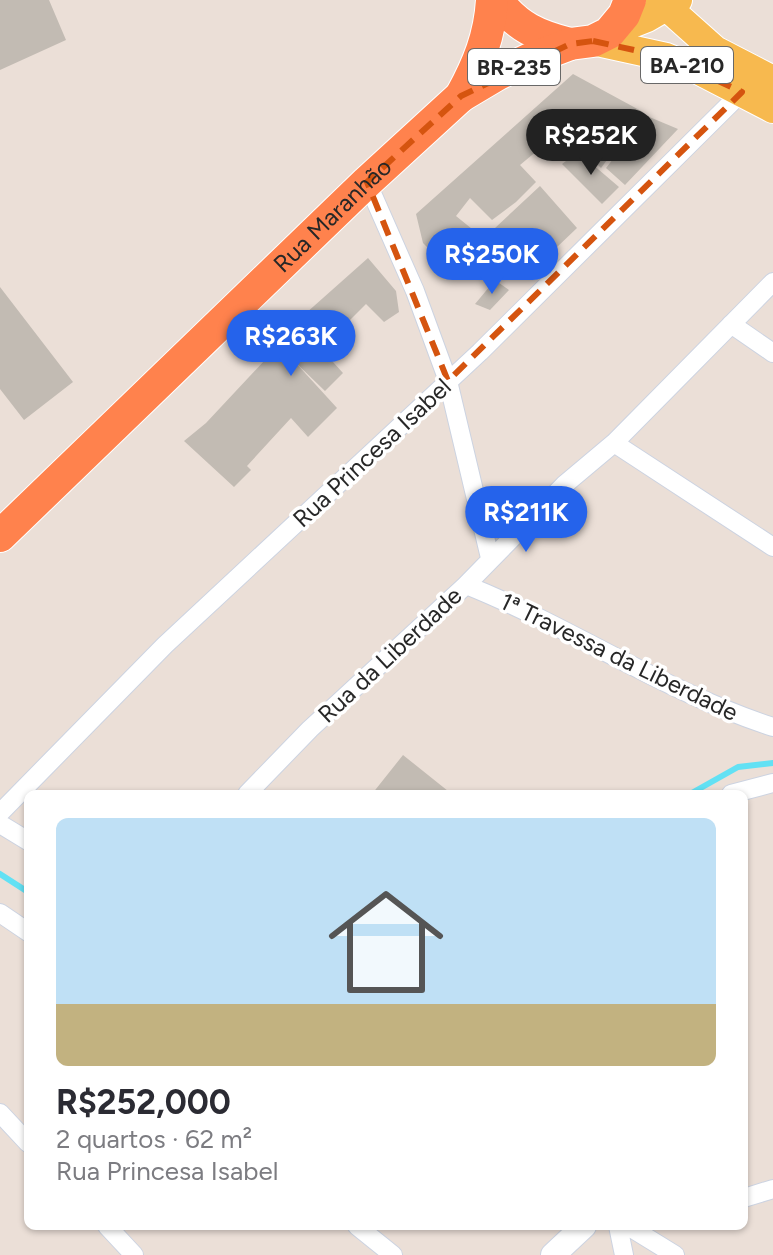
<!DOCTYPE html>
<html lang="pt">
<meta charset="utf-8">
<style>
:root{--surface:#fff;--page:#f7f7f7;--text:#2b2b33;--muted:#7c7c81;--accent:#2563eb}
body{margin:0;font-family:Figtree,sans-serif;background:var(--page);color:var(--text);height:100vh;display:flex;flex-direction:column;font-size:30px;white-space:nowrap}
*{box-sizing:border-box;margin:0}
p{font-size:26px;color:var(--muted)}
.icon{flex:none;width:44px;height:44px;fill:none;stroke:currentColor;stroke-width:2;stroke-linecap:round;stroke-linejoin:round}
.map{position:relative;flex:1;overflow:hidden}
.side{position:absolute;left:24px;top:790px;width:724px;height:440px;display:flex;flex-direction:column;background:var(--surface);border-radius:12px;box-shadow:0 2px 6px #0004}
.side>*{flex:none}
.price{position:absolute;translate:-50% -68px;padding:0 18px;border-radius:28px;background:var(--accent);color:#fff;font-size:26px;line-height:52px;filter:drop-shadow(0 2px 4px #0008)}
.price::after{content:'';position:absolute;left:50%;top:48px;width:24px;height:18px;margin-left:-12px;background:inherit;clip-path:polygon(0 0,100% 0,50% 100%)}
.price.active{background:#222;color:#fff}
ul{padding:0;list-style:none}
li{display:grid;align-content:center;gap:16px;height:424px;padding:0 32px}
li span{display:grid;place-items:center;height:248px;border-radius:12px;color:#555}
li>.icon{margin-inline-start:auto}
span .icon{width:144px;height:144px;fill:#fffc;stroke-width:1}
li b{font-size:34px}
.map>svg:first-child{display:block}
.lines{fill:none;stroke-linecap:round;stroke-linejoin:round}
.stream{stroke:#62e1f4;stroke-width:6}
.building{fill:#c2bbb3}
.street-casing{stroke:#ccd3e1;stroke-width:20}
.secondary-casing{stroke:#ccd3e1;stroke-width:26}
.primary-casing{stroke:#fff;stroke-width:30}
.highway-casing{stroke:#fff;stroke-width:34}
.street{stroke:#fff;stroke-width:18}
.secondary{stroke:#fff;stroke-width:24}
.primary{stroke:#f7b94f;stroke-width:28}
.highway{stroke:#ff824d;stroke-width:32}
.marked{fill:none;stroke:#d5540f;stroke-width:6;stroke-dasharray:16 10;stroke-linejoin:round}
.labels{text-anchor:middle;stroke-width:7;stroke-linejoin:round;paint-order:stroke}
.shield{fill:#fff;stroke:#686868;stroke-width:2}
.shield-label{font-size:22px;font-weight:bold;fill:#272727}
.street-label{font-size:24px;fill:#272727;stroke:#fff}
</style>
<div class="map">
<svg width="773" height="1255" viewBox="0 0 773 1255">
<rect width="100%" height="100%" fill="#ebdfd7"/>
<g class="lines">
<path class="stream" d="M690,794l48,-27 35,-4
M0,874l28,18"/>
</g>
<path class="building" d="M0,0h49l17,40 -66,30z
M573,74l70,38 -42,56 -39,-38 -42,35 16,17 -20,20 -24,18 -22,-22 -14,18 21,17 -31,33 -23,-23 -7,-29z
M647,116l31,13 -53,56 -19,-17z
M578,152l41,35 -17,17 -40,-40z
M540,186l37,42 -43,41 -39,-41z
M368,258l28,33 3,21 -15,10 -18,-18 -23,23 4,5 -24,19 20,22 -18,18 -30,-29 42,46 -29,29 -17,-19 -44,48 4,4 -17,17 -50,-46 22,-18 73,-78 17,-23z
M495,280l14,10 -19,20 -15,-6z
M0,287l73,95 -49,38 -24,-31z
M403,755l45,36 -3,3h-73z"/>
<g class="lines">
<defs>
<path id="street" d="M367,182l48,109 33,90 42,177
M731,324l42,29
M614,443l159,104
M466,585c105,42 199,107 307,142
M247,794l63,-65 156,-144 98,-100 50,-42 159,-161
M731,794l42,-11
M0,813l165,-168 315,-293 262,-260
M0,824l28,17
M0,913l28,19
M0,1113l28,30
M744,1198l29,-9
M107,1226l27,29
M357,1226l36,29
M618,1226l6,29
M628,1226l47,29"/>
<path id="secondary" d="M553,1255l31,-29"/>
<path id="primary" d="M659,0l56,50 58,30
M609,33l38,-15 31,-18
M593,41l73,16 28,11 79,41"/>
<g id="highway">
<path d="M497,0c20,27 41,36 73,44"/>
<path d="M461,96c17,-31 29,-60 31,-96"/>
<path id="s1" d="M0,536l367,-354 94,-86 37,-22 30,-14 42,-16 23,-3 16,-8 15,-18 6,-15"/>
</g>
</defs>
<use href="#street" class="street-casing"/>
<use href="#secondary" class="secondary-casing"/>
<use href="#primary" class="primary-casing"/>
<use href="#highway" class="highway-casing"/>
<use href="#street" class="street"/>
<use href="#secondary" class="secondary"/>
<use href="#primary" class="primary"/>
<use href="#highway" class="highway"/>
</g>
<path class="marked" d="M593,41l73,16 76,35 -294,289 -81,-199 94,-86 109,-52z"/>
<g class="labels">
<g class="shield">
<rect x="641" y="47" width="92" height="36" rx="6"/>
<rect x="468" y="49" width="92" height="36" rx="6"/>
</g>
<g class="shield-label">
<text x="687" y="73">BA-210</text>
<text x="514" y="75">BR-235</text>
</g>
<g class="street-label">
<text dy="8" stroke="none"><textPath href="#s1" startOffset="462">Rua Maranhão</textPath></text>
<text transform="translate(372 453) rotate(-43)" y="8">Rua Princesa Isabel</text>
<text transform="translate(390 655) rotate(-43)" y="8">Rua da Liberdade</text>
<text transform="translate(619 657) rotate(26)" y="8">1ª Travessa da Liberdade</text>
</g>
</g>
</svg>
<b class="price active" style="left:591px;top:177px">R$252K</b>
<b class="price" style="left:492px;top:296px">R$250K</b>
<b class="price" style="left:291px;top:378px">R$263K</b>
<b class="price" style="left:526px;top:554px">R$211K</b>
<section class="side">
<ul>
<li><span style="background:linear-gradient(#bfe0f5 75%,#c2b280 0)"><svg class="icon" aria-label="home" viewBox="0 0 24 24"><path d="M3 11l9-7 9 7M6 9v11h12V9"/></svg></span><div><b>R$252,000</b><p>2 quartos · 62 m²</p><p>Rua Princesa Isabel</p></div></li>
</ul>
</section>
</div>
